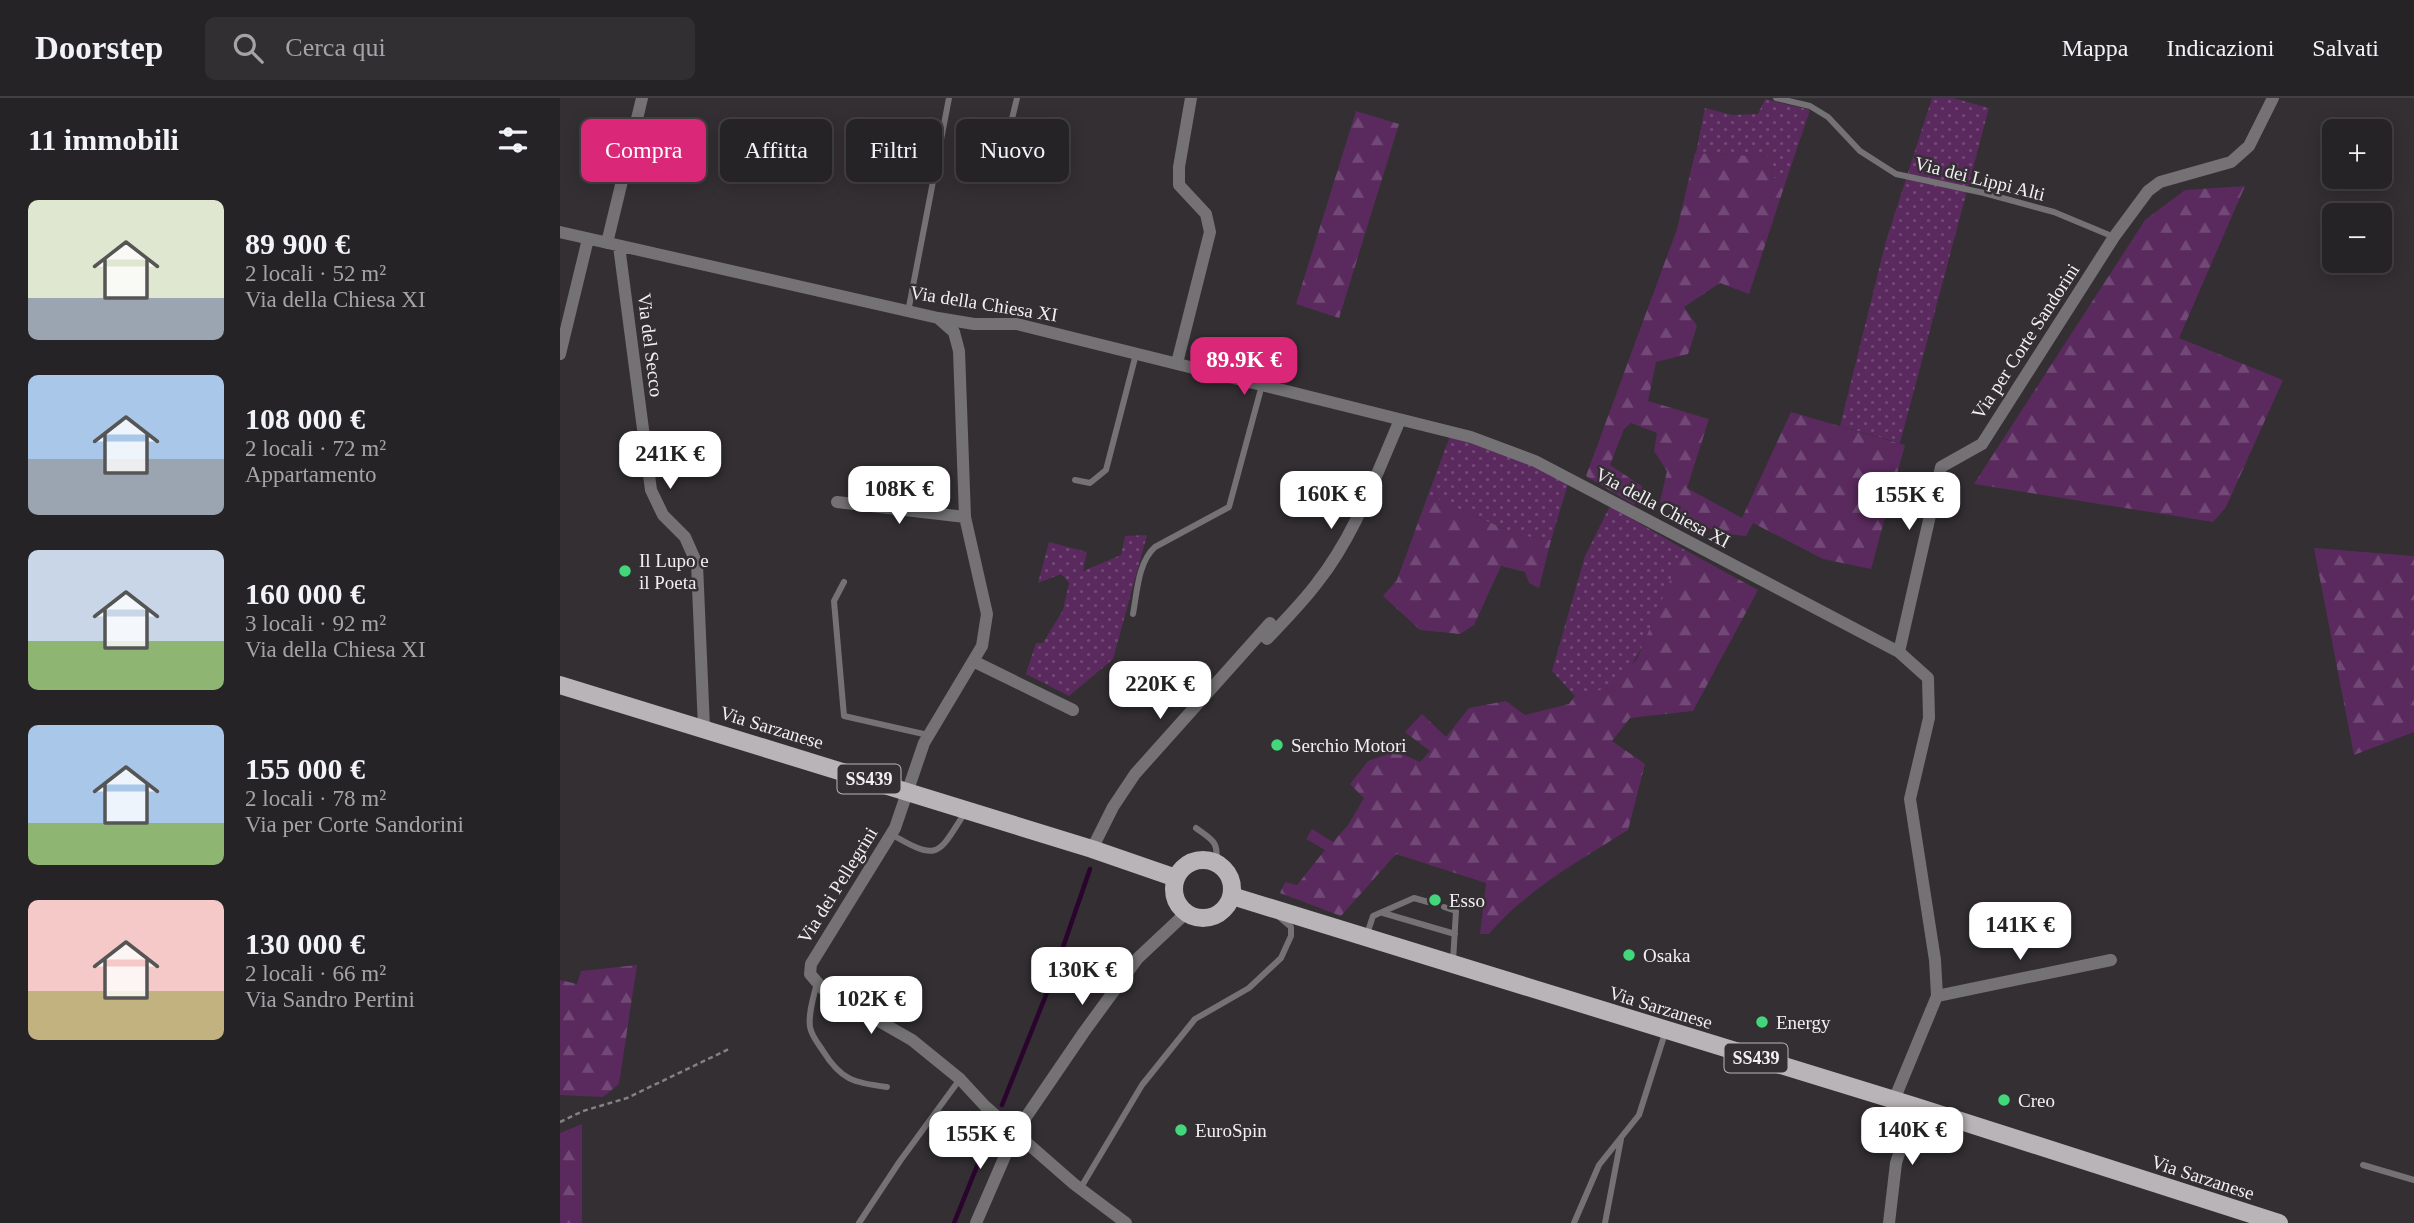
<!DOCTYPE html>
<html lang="it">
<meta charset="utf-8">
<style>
:root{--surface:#262326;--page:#322f32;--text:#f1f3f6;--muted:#a4a4a7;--line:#424043;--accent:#db2777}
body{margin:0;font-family:"Times New Roman",serif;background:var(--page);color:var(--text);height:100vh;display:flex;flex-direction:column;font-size:26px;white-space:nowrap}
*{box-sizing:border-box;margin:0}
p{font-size:23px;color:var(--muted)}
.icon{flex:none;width:38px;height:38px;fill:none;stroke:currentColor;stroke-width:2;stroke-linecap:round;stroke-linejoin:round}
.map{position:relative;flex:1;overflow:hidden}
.panel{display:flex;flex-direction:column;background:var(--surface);width:560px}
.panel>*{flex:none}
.hud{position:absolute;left:21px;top:21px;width:665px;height:63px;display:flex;gap:14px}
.tools{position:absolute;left:1762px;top:21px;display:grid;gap:14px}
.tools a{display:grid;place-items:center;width:70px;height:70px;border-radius:10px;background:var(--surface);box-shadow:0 4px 18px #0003,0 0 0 2px var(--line);font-size:35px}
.price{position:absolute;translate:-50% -60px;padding:0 16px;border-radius:14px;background:#fff;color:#222;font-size:23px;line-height:46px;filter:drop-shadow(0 2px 4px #0008)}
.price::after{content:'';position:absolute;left:50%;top:42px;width:21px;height:16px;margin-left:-10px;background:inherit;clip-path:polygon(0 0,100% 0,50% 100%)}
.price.active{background:var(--accent);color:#fff}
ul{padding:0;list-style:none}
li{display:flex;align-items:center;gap:21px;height:175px;padding:0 28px}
li span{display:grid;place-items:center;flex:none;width:196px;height:140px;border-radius:10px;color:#555}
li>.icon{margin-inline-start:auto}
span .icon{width:84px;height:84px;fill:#fffc;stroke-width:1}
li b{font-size:30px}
h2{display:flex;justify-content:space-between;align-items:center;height:84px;padding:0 28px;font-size:30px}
.tag{padding:0 24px;border-radius:10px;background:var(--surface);box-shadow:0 4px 18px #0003,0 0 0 2px var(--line);font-size:24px;line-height:63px}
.tag.active{background:var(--accent);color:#fff}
header{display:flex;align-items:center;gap:42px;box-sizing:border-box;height:98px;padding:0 35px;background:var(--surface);border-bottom:2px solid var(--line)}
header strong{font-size:33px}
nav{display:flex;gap:38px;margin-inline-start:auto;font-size:24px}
.search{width:490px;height:63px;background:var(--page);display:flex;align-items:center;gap:18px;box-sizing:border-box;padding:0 24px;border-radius:10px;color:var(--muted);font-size:26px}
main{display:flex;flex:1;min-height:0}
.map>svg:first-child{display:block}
.grass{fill:url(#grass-dots)}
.forest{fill:url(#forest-firs)}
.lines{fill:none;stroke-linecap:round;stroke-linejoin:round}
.stream{stroke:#2a042d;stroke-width:4.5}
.path{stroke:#848184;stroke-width:2.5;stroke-dasharray:5 3.5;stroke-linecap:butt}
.service{stroke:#747274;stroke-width:6}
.minor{stroke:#747274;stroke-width:12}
.primary{stroke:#b8b4b8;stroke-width:18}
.poi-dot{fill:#42d77b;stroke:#332f33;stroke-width:2.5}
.labels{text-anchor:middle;stroke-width:5;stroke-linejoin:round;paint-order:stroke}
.shield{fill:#332f33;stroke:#b9b5b9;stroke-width:2}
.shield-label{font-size:18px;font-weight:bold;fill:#f2eff2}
.street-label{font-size:19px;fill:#f2eff2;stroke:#332f33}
.poi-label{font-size:19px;fill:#f2eff2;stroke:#332f33;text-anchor:start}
</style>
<header>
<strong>Doorstep</strong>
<div class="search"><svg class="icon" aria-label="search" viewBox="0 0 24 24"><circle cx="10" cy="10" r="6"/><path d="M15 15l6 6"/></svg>Cerca qui</div>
<nav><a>Mappa</a><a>Indicazioni</a><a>Salvati</a></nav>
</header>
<main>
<section class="panel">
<h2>11 immobili<svg class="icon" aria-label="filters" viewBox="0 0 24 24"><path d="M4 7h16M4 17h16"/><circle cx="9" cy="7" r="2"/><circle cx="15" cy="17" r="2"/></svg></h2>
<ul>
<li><span style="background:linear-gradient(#dfe7d0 70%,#9aa5b1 0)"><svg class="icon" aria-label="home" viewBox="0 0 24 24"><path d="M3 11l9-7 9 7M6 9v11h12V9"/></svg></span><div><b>89 900 €</b><p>2 locali · 52 m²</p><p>Via della Chiesa XI</p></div></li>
<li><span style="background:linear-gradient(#a9c7e8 60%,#9aa5b1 0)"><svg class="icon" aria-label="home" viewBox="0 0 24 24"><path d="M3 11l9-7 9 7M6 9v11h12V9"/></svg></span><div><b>108 000 €</b><p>2 locali · 72 m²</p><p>Appartamento</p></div></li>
<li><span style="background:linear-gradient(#c9d6e8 65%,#8fb573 0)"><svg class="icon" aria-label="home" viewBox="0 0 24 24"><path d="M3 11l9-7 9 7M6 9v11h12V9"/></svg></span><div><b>160 000 €</b><p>3 locali · 92 m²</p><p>Via della Chiesa XI</p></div></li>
<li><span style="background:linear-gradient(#a9c7e8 70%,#8fb573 0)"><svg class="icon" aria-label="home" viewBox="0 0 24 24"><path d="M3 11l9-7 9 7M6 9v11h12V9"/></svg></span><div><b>155 000 €</b><p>2 locali · 78 m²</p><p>Via per Corte Sandorini</p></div></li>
<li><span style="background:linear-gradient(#f6c9c9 65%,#c2b280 0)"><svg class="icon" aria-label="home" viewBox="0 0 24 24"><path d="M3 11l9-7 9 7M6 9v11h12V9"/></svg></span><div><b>130 000 €</b><p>2 locali · 66 m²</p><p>Via Sandro Pertini</p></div></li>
</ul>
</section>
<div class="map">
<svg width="1854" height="1125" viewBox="0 0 1854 1125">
<defs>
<pattern id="grass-dots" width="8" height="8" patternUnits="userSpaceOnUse" patternTransform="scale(1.75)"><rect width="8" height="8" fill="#5a2a5e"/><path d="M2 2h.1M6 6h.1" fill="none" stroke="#724976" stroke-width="1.8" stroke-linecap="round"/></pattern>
<pattern id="forest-firs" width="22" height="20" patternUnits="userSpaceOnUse" patternTransform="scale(1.75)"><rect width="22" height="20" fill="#5a2a5e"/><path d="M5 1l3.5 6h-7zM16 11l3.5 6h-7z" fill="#724976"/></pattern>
</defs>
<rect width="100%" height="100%" fill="#332f33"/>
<path class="grass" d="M1372,0h21l36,10 -89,335 -60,-17 46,-185z
M1205,1l45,11 -25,74 -13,-7 1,-20 -77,-4 9,-45 27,7 26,-1z
M890,338l82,28 36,20 -17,56 -33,-5 -90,-40z
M1050,408l75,44c-17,32 -45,121 -73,137 -9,6 -26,7 -37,9l-23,-25 33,-115z
M587,437l-34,124 -44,37 -43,-22 10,-31h7l20,-33 6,-27 -8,-9 -23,9 11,-41 38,10 -4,19 38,-16 4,-19z"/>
<path class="forest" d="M796,13l43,13 -60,194 -43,-14z
M1135,55l78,4 -1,19 13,8 -36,110 -29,-11 -36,24 13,19 -9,28 -32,8 -8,39 61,18 -22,69 55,30 49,-106 114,33 -34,124 -48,-10 -70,-36 -7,13 -28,-3 -58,-31 7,-31 -13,-20 3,-18 -26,-10 -7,6 -14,36 33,22 -9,18 -48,-29 91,-247z
M1685,88l-66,152 104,42 -57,127 -13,15 -239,-38 171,-264 40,-30z
M868,397l90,40 33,5 -12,48 -10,-5 -4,-11 -24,-6 -27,59 -14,9 -40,-4 -37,-34 14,-16z
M1754,450l100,8v176l-60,23z
M1125,452l73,40 -65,121 -63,7 -18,23 33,23 -17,66c-49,31 -101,59 -139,104h-9l6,-51 -90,-29 -55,62 -61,-23 5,-11 12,3 28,-35 -19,-11 6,-10 21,13 15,-17 16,-27 -14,-14 18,-23 28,-10 24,11 10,-11 -25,-19 17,-18 24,23 23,-29 37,-7 19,14 44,-11 6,-8 38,-9 24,-28 37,-88z
M77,867l-18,119 -16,13 -43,-2v-115l17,4 4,-13z
M22,1026v99h-22v-90z"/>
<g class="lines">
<path class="stream" d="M442,1007l48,-120 40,-116
M394,1125l38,-94"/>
<path class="path" d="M0,1024l23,-11 44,-13 104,-50"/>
<path class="service" d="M1216,0l34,8 18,11 32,34 36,23 88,19 70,19 60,25
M451,25l6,-25
M348,214l41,-214
M515,382l15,3 16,-13 30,-116
M284,484l-10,19 10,115 84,19
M573,516c4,-21 5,-52 22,-67l74,-40 33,-122
M636,730c16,12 23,13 20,35
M331,736c49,29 47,20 75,-23
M884,809l12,4 -3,50
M823,815l72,21
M807,836l6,-18 41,-18 14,4
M257,885c-3,13 -9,30 -7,44 2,10 8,16 13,24 18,29 31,32 64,36
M1803,1067l51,15
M520,1091l62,-104 53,-66 54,-31 32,-30 10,-22v-9l-13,-11
M299,1125l41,-62 60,-82
M1014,1125l25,-58 40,-50 26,-82
M1045,1125l16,-84"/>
<path class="minor" d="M0,134l378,86 36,6h43l454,113 64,24 364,191
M47,145l35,-145
M59,148l32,244 12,25 22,22 12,27 7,164
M378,220l16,14 5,19 6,166 22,97 -5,32 -58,97 -29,85 -84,136 -1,10 13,15 89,51 48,39 25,27 89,78 52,39
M0,256l28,-115
M617,265l33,-131 -4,-18 -27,-29v-18l12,-69
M277,404l128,15
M707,541c17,-18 35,-36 50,-56 38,-48 59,-108 83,-163
M413,563l100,49
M532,751l21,-42 22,-33 135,-151
M1377,898l174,-36
M1334,1002l43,-104 -2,-36 -25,-161 19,-81 -1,-40 -29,-26 42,-185 41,-23 132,-207 34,-46 12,-9 71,-20 18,-16 24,-48
M416,1125l39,-90 69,-101 54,-74 48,-45
M1329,1125l7,-60 18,-57"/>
<path class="primary" d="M0,587l532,164 84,29
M614 791a29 29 0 1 1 58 0a29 29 0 1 1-58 0Z
M672,798l682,210 365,117"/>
</g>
<g class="poi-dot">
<circle cx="65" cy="473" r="7"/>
<circle cx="717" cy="647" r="7"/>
<circle cx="875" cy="802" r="7"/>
<circle cx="1069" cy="857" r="7"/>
<circle cx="1202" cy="924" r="7"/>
<circle cx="1444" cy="1002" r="7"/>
<circle cx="621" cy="1032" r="7"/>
</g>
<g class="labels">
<g class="shield">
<rect x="277.5" y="666.5" width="63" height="29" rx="5"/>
<rect x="1164.5" y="945.5" width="63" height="29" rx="5"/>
</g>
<g class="shield-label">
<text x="309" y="687">SS439</text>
<text x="1196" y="966">SS439</text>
</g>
<g class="street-label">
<text transform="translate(1420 80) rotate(14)" y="7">Via dei Lippi Alti</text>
<text transform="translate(424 205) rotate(9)" y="7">Via della Chiesa XI</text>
<text transform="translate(1465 243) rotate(-57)" y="7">Via per Corte Sandorini</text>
<text transform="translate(91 247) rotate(83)" y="7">Via del Secco</text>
<text transform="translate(1103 409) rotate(28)" y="7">Via della Chiesa XI</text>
<text transform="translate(212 629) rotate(17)" y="7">Via Sarzanese</text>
<text transform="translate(277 787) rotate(-58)" y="7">Via dei Pellegrini</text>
<text transform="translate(1101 909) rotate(17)" y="7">Via Sarzanese</text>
<text transform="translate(1643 1079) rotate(18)" y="7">Via Sarzanese</text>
</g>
<g class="poi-label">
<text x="79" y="469">Il Lupo e<tspan x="79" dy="22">il Poeta</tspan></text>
<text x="731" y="654">Serchio Motori</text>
<text x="889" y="809">Esso</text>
<text x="1083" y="864">Osaka</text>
<text x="1216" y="931">Energy</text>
<text x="1458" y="1009">Creo</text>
<text x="635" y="1039">EuroSpin</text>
</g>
</g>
</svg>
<div class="tools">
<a>+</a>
<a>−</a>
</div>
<b class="price active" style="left:684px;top:299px">89.9K €</b>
<b class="price" style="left:110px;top:393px">241K €</b>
<b class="price" style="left:339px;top:428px">108K €</b>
<b class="price" style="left:771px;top:433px">160K €</b>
<b class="price" style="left:1349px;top:434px">155K €</b>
<b class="price" style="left:600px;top:623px">220K €</b>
<b class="price" style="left:1460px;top:864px">141K €</b>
<b class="price" style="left:522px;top:909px">130K €</b>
<b class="price" style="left:311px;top:938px">102K €</b>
<b class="price" style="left:1352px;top:1069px">140K €</b>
<b class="price" style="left:420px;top:1073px">155K €</b>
<div class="hud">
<a class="tag active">Compra</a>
<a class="tag">Affitta</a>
<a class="tag">Filtri</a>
<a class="tag">Nuovo</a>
</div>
</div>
</main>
